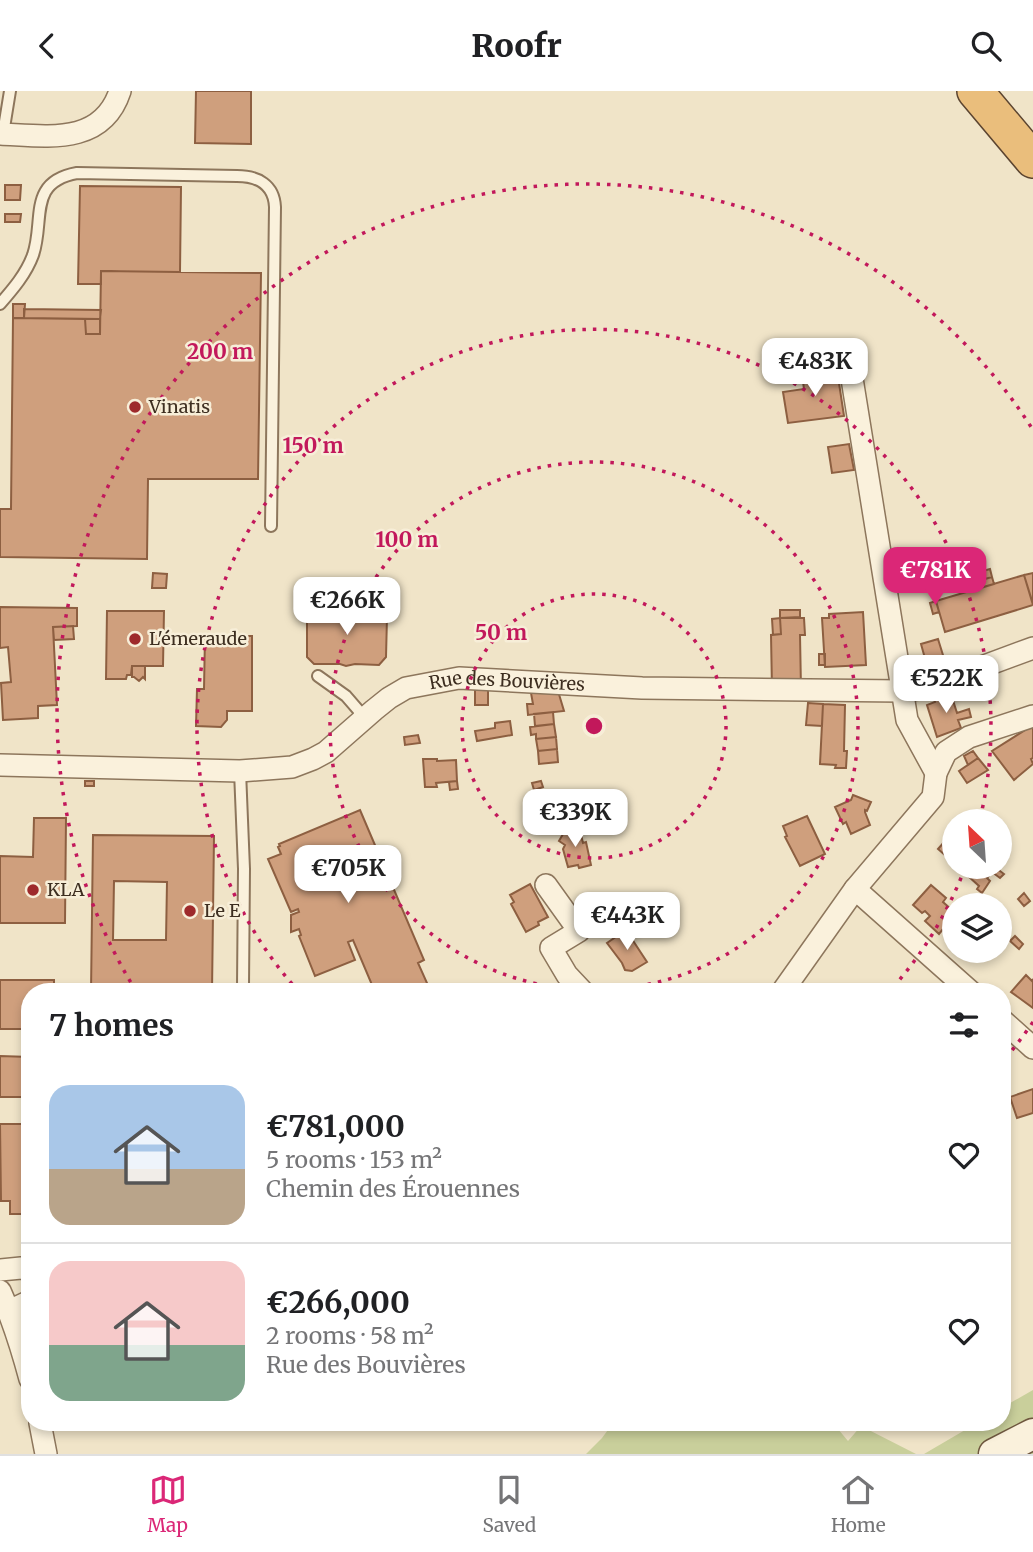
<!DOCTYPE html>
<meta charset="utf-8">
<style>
:root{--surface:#fff;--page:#f2f2f2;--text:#202124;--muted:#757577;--line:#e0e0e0;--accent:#db2777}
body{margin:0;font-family:Merriweather,serif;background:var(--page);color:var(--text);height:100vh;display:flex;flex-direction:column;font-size:26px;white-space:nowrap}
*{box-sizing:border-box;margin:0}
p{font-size:23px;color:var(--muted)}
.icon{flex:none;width:38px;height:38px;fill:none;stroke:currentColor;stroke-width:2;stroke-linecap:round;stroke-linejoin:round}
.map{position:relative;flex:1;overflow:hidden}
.drawer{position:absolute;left:21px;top:892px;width:990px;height:448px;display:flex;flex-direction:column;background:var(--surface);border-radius:28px;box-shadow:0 4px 10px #0003}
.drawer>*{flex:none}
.needle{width:46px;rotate:335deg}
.buttons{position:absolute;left:942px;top:718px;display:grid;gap:14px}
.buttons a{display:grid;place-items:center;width:70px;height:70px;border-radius:50%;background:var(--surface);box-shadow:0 4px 10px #0003;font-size:35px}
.price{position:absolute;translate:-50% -60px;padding:0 16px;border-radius:14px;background:#fff;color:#222;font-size:23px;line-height:46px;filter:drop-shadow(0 2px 4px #0008)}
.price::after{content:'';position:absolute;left:50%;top:42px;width:21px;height:16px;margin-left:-10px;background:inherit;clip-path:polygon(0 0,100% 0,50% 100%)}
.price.active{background:var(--accent);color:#fff}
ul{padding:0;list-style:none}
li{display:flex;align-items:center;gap:21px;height:175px;padding:0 28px}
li+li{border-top:2px solid var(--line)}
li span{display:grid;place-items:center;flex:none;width:196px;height:140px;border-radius:21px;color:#555}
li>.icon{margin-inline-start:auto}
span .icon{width:84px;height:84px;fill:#fffc;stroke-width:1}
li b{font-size:30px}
h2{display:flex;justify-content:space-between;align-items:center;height:84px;padding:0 28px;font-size:30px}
header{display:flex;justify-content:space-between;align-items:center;height:91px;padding:0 28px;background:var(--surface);font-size:32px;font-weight:800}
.tabs{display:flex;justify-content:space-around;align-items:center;height:98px;border-top:2px solid var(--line);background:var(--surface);font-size:19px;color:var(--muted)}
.tabs a{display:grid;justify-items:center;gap:4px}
.tabs .active{color:var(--accent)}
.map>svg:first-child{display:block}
.green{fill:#c9cf9b}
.building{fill:#cf9f7d;stroke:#8d5f41;stroke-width:2;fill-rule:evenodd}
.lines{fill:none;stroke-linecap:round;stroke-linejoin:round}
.service-casing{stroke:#8d765c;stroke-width:14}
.minor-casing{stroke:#8d765c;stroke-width:24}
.secondary-casing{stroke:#6f573f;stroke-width:33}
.trunk-casing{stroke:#5b4430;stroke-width:38}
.service{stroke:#faf1dc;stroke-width:10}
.minor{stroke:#faf1dc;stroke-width:21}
.secondary{stroke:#faf1dc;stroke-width:30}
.trunk{stroke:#eabe7c;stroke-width:35}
.ring{fill:none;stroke:#c2185b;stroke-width:3.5;stroke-dasharray:3.5 7}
.poi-dot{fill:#9e2a2b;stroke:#f7eed8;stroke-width:2.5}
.labels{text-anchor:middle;stroke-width:5;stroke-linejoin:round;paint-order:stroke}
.poi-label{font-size:18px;fill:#3d2e20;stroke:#f7eed8;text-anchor:start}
.street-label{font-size:18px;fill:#3d2e20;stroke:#f7eed8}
.centre{fill:#c2185b;stroke:#f7eed8;stroke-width:3.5}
.ring-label{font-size:21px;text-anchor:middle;font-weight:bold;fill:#c2185b;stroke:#f7eed8;stroke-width:5;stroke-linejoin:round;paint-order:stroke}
</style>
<header><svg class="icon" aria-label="back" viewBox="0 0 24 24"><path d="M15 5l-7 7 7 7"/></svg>Roofr<svg class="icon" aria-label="search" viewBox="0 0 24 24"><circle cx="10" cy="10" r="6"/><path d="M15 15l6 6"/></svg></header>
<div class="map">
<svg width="1033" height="1363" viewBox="0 0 1033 1363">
<rect width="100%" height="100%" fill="#f0e4c8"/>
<path class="green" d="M1033,1299v64h-109l53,-31h26v-16z
M613,1332h220l15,18 13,-15 55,28h-330l16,-16z"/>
<path class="building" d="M196,0h55v53l-56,-1z
M5,94h16l-1,15h-15z
M80,95l101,1 -1,85 -79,-1v13h-23z
M5,123h16l-1,8h-15z
M101,180l160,2 -3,206h-110l-1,80 -147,-2v-48h11l2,-191 72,1 1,15h14z
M13,213h12l-1,14h-11z
M24,218l77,1 -1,9 -76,-1z
M85,228h15v15h-14z
M837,279l7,46 -56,7 -5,-31 21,-3 -2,-15z
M849,353l5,26 -22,3 -4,-26z
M990,478l2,8 -18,5 -2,-8z
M153,482l14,1 -1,14h-14z
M1033,482v31l-9,-29z
M1024,484l9,30 -88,27 -9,-31z
M992,486l2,7 -17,5 -3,-7z
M936,510l3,11 -6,2 -3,-11z
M0,516l77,1v18l-24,1 4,78 -19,1v12l-35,2 -2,-37 10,-1 -3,-35 -8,1z
M314,519h66l7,7 -1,40 -7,8 -24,-1 -9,2 -6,-2h-26l-7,-7v-40z
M780,519h20v7l-20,1z
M107,520h57l-1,55h-31l-1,9h-4l-1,4h-20z
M863,521l3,53 -41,2 -3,-49h7v-4z
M780,527h24l1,17h-5l1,54h-29l-1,-54 10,-1z
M780,527l1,16 -8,1 -1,-16z
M73,535l1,13 -20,1 -1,-13z
M205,545h47v75h-25v9l-6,7 -25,-1 1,-37h7z
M938,548l9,29 -18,5 -8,-29z
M819,563h6v11h-6z
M132,575h13v13l-2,-2 -4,4 -5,-4h-2z
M475,599h13v15h-13z
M558,600l6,20 -36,4 -1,-11h6l-2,-11z
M951,603l6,19 12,-4 2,8 -13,3 3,8 -24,9 -10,-32 8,-3 -1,-3z
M808,612l15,1 -1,22 -16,-1z
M823,613l22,1 -1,46h3l-1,17h-11l1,-3 -16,-1z
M553,621l1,12 -19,2 -1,-12z
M510,630l2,14 -35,6 -2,-10 20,-3v-5z
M554,633l2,13 -20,2v-5l-5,1 -1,-8z
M1033,634v33l-2,1 2,5 -19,16 -22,-29z
M418,644l2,8 -15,2 -1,-8z
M556,646l1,12 -19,2 -2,-12z
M557,658l1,13 -19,2 -1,-13z
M973,660l5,7 -10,7 -4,-9z
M978,667l10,12 -21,13 -8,-12z
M423,668h14v2l19,-1 1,21 -21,2 1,4h-12z
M85,690h9v5h-9z
M457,690l1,8 -8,1 -1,-8z
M541,690l2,6 -9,3 -2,-7z
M853,704l18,7 -4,9 -2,-1v2l5,13 -19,9 -5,-12 -3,2 -8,-17 16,-7z
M360,719l64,150 -6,3 13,29h-56l-22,-52 -5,2 7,18 -40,16 -16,-40 2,-1 -2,-6 -8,3v-17l8,-3 -1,-3 -7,3 -23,-53 13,-5 -3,-7 2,-1 -1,-2z
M807,725l18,38 -25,12 -15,-29 2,-1 -4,-10z
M34,727h32l-1,105h-65v-67l33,1z
M567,736l14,8 2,8 3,-1 5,23 -12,3 -1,-3 -10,2 -5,-18 2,-4 -6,-4z
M954,740v32l-16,-14z
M93,744l121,1 -2,156h-48v-6l-53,-1v7h-20zM114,790l53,1 -1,58h-53z
M957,775h40l-1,2 8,6 -4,4 -8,-6 -5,6 3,3 -8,12 -5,-4 2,-3z
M530,793l18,33 -10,5 1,3 -13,7 -15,-28 3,-2 -4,-7z
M931,794l15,13 -3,4 9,8 -8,9 4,4 -9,11 -14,-13 5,-5 -5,-5 -3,2 -9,-8z
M1024,802l6,8 -6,5 -6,-7z
M952,819l2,1v6l-6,6 -4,-4z
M626,839l21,32 -15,9 -7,-1 -3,-7 -15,-20z
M1015,845l8,8 -4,5 -9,-8z
M1026,884l6,6 1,-2v29l-22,-16z
M0,889h54v12h-24v37h-30z
M537,893l2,8h-25z
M0,965l30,1v40h-30z
M1033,998v24l-16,5 -7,-21z
M0,1033h30v102h-7v-12h-13v-13h-9z
M86,1332h53v6l-53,-1z
M170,1332h57v3h-57z
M367,1332h33v2l-33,-1z"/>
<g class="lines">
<defs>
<path id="service" d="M3,43l7,-43
M0,213c13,-15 26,-30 33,-49 12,-35 -6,-73 44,-82l160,3c21,0 37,9 38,31l-4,319
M318,585l28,20 13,15v10
M240,680l4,98 -1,117"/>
<g id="minor">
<path d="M0,43c47,2 102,12 120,-43"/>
<path d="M849,269l58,360 29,53"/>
<path id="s1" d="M0,674l240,6 52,-4 21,-8 13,-7 48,-42 15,-12 17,-10 53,-10 183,10 260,3 23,-3 108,-40"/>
<path d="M546,794l33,46 -28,17 16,27 16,17"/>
<path d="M855,798l116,103"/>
<path d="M782,901l73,-103 78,-92 3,-24 10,-21 23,-15 64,-21"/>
<path d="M1003,930l30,27"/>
<path d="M0,1179l21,-2 9,1"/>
<path d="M0,1200c13,29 22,58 30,88"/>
<path d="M9,1220l21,-10"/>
<path d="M40,1332l6,31"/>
</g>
<path id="secondary" d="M994,1363l39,-20"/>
<path id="trunk" d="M975,0l58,69"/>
</defs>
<use href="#service" class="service-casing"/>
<use href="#minor" class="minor-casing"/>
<use href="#secondary" class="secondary-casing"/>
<use href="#trunk" class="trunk-casing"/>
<use href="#service" class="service"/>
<use href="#minor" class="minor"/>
<use href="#secondary" class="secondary"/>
<use href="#trunk" class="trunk"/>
</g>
<g class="ring">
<circle cx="594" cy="635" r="132"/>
<circle cx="594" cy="635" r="264"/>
<path d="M965 777A397 397 0 0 1 889 901M299 901A397 397 0 1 1 980 728"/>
<path d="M1033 931A529 529 0 0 1 1005 968M136 900A529 529 0 0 1 1033 339"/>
</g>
<g class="poi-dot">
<circle cx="135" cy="316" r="7"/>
<circle cx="135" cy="548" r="7"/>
<circle cx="33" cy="799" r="7"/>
<circle cx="190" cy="820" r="7"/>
</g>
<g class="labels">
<g class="poi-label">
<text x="149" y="322">Vinatis</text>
<text x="149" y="554">L'émeraude</text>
<text x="47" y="805">KLA</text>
<text x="204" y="826">Le E</text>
</g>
<g class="street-label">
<text dy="6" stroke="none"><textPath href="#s1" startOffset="534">Rue des Bouvières</textPath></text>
</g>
</g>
<circle cx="594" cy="635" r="10" class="centre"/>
<g class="ring-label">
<text x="220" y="268">200 m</text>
<text x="313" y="362">150 m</text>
<text x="407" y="456">100 m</text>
<text x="501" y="549">50 m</text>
</g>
</svg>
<div class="buttons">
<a><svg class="needle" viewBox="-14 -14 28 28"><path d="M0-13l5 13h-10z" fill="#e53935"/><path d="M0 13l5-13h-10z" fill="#757577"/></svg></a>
<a><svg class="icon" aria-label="layers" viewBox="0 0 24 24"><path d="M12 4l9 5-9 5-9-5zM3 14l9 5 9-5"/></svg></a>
</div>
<b class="price" style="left:815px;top:307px">€483K</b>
<b class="price active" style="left:935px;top:516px">€781K</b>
<b class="price" style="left:347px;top:546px">€266K</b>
<b class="price" style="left:946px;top:624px">€522K</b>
<b class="price" style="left:575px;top:758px">€339K</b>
<b class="price" style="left:348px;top:814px">€705K</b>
<b class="price" style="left:627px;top:861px">€443K</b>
<section class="drawer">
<h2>7 homes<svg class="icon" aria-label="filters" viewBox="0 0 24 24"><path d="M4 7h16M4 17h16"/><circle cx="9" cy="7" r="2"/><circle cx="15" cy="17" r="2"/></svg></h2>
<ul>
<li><span style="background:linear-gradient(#a9c7e8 60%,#b9a48a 0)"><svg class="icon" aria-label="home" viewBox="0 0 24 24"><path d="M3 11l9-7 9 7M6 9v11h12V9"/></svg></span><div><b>€781,000</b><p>5 rooms · 153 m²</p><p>Chemin des Érouennes</p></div><svg class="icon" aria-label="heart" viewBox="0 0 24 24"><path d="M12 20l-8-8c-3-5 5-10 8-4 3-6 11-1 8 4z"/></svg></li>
<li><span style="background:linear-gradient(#f6c9c9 60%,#7fa58c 0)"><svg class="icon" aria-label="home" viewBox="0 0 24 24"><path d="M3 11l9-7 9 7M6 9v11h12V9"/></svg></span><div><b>€266,000</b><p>2 rooms · 58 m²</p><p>Rue des Bouvières</p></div><svg class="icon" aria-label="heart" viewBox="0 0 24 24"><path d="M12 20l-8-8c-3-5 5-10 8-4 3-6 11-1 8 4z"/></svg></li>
</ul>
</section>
</div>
<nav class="tabs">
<a class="active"><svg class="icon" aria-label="map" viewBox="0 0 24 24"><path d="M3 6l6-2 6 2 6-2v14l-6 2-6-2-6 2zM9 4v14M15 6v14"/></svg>Map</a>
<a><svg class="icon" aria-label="saved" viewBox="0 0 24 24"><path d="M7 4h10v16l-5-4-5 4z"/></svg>Saved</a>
<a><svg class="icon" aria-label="home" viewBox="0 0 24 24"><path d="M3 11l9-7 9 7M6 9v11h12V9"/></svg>Home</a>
</nav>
